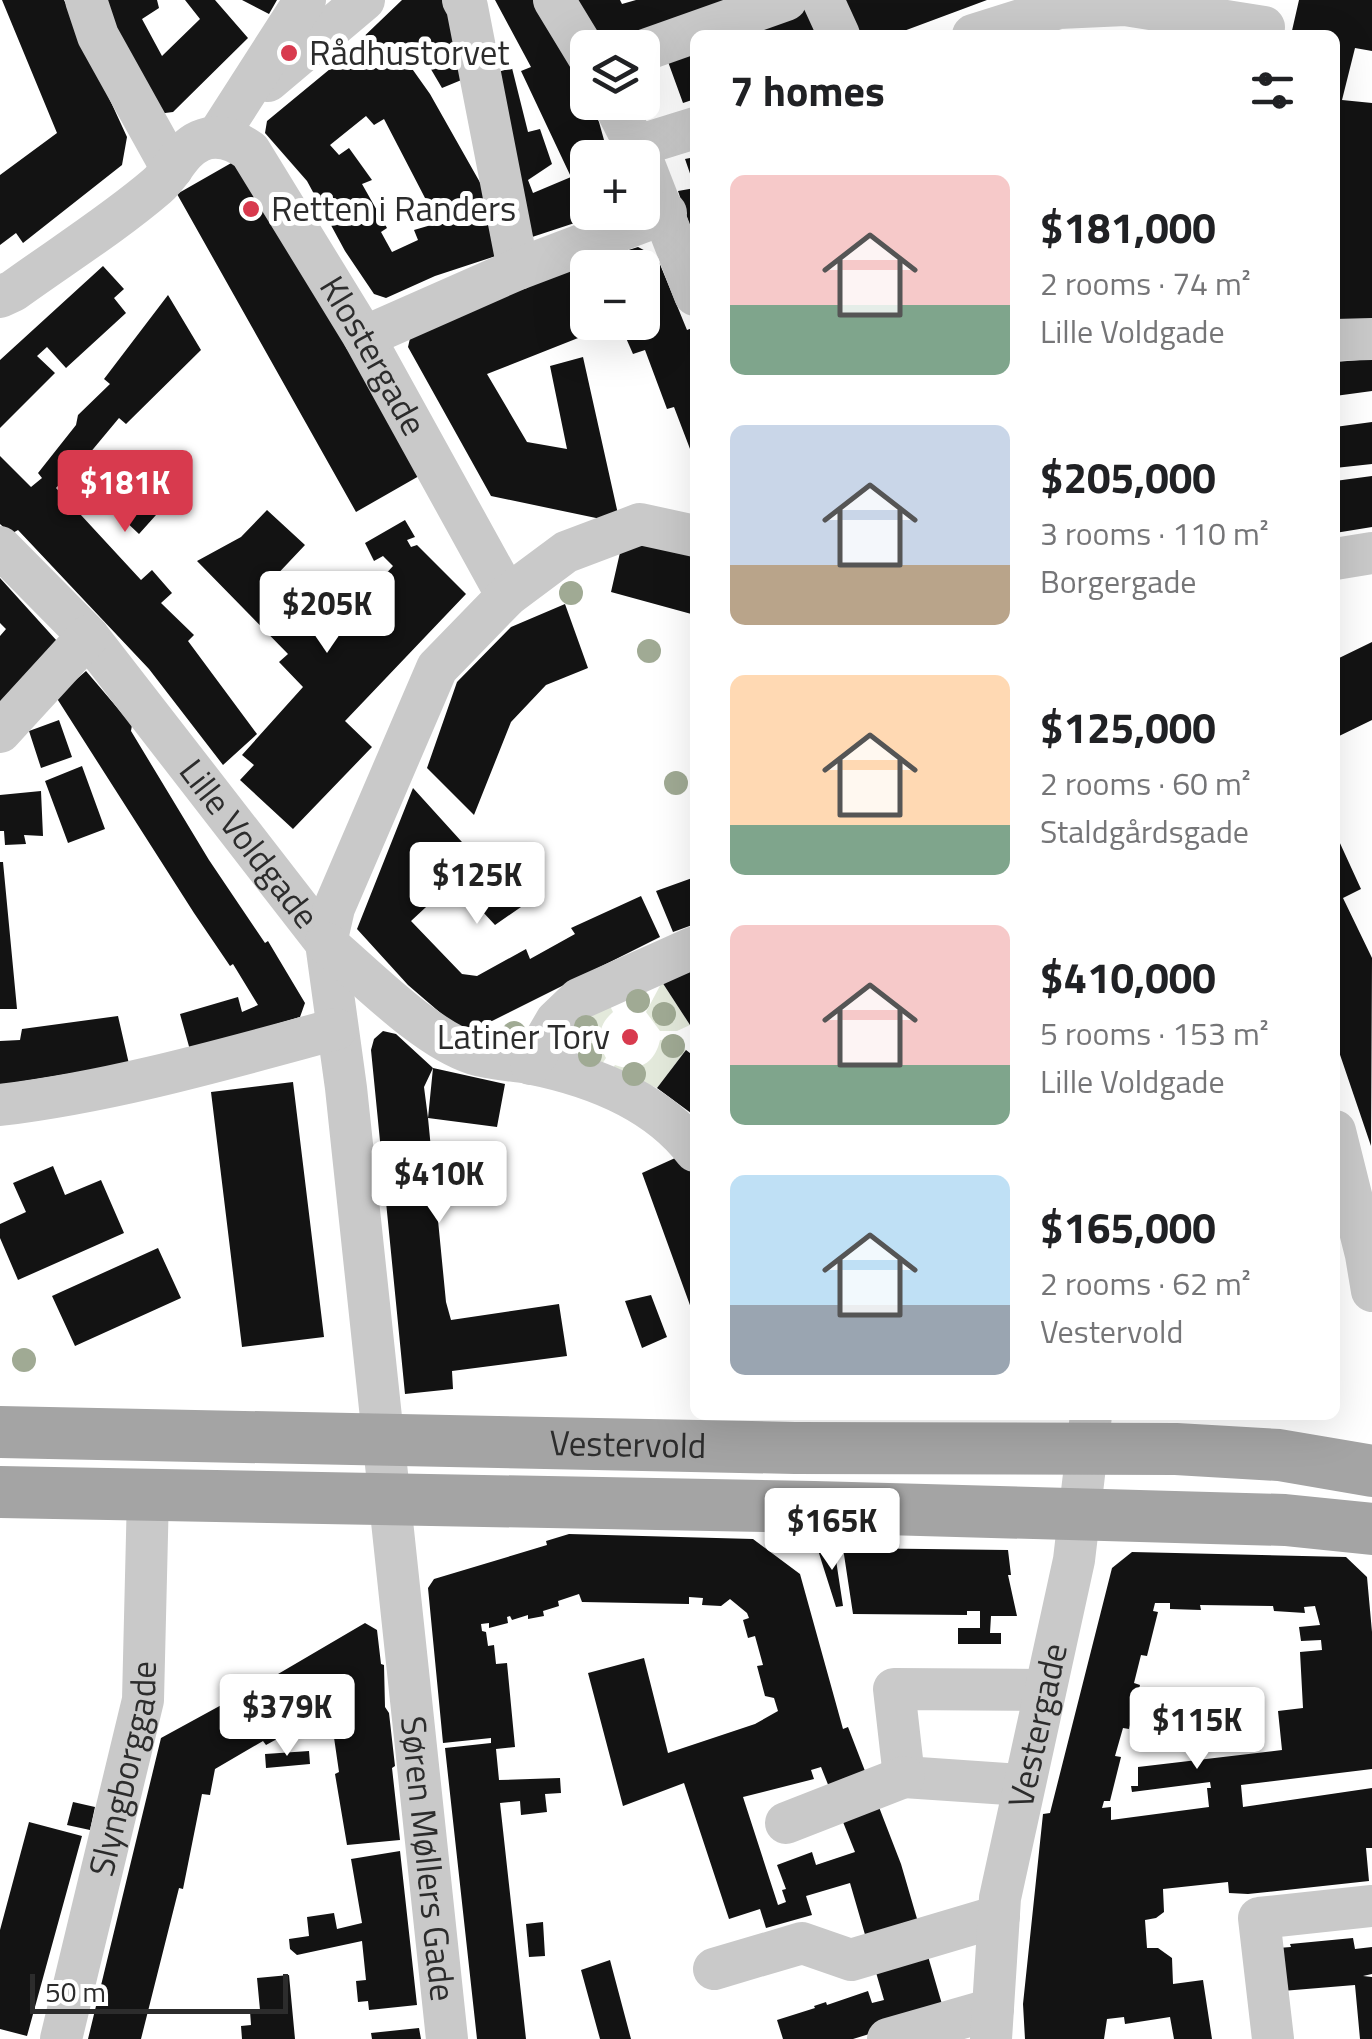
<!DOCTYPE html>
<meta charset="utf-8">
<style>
:root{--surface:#fff;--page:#f6f6f6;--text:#202124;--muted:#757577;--accent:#d83a4e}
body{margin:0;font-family:"Titillium Web",sans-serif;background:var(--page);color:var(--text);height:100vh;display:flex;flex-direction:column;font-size:38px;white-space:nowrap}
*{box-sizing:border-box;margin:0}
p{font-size:32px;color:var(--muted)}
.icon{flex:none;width:55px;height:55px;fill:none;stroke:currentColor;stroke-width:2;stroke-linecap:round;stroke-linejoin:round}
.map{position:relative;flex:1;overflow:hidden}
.sheet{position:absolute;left:690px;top:30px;width:650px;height:1390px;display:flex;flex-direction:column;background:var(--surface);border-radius:15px;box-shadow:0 10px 40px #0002}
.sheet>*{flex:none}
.tools{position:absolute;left:570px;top:30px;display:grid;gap:20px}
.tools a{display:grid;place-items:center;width:90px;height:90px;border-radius:15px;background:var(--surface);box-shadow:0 10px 40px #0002;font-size:50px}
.scale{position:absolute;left:30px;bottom:25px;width:258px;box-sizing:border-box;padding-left:10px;border:5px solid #2c2c2c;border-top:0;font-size:28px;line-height:35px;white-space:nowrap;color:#2c2c2c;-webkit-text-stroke:8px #fff;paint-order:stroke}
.price{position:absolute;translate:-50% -85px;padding:0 22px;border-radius:10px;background:#fff;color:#222;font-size:32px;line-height:65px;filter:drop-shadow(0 2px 5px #0008)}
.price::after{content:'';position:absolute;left:50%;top:60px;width:30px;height:22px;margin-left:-15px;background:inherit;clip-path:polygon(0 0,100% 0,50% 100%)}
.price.current{background:var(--accent);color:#fff}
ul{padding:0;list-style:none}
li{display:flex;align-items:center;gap:30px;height:250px;padding:0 40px}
li span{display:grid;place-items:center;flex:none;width:280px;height:200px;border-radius:15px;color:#555}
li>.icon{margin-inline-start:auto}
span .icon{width:120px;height:120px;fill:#fffc;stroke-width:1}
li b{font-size:42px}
h2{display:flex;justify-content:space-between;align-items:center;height:120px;padding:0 40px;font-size:42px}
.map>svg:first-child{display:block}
.green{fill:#e3e9db}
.building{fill:#131313;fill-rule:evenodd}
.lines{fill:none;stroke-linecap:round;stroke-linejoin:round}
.minor{stroke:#c9c9c9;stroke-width:42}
.major{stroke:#a4a4a4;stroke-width:52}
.tree{fill:#a0aa94}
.poi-dot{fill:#d83a4e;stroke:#fff;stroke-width:4}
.labels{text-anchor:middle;stroke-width:10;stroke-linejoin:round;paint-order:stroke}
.poi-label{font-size:35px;fill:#2c2c2c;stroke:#fff;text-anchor:start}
.street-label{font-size:35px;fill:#2c2c2c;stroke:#fff}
</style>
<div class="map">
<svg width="1372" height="2039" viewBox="0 0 1372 2039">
<rect width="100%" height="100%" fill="#fff"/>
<path class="green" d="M662,982l28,43 -13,6h-17l-14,-19z
M610,1006l3,6c-15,13 -17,29 -7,46l-4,6 -16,-11 -5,-22 11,-17z
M660,1040l13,1 13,9 -29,38 -45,-19 3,-4c22,8 40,-1 45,-25z"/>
<path class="building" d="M2,0h62l63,137 -5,28 -99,78 -7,-10 -16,12v-70l57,-42z
M102,0h55l2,8 -17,11 20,37 38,-37 -15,-19h30l33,38 -75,74 -16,2z
M242,0h35l-8,14z
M402,0h56l18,74 -34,14 -20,-34 -14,9 22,31 65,115 13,43 -73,24 -49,22 -12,-4 -29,-43 -38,-70 -42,-48 2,-12 63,-52zM366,116l8,9 10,-6 54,104 -24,7 4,10 -26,12 -11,-20 6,-4 -25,-44 10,-4 -23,-32 -10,7 -9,-10z
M495,0h47l57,122 10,36h-21v54l17,1 -85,28 -33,-166 25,-7 16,64 12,-3 12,35 -24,16 5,13 38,-16 -50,-106 10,-4z
M567,0h53l2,4 14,-4h118l-121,48h-40z
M795,0l36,35h-131z
M838,0h149l-94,35h-39z
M1299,0h73v51l-17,-3 -13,52 30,3v224l-37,2v-294h-44z
M695,36v63l-12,4 -20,-55z
M695,157v81h-1l-16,-47 17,-3 -10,-29z
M240,158l179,318 -63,36 -179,-318z
M638,247l19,10 30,73 8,-3v135l-21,-55 -7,2 -22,-59 -12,4 -14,-32h23v-54h-54v54l28,1 -129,51 40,68 40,7 -17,-83 33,-9 37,166 -129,-27 -83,-149 3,-13 141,-60z
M103,266l21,23 -10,9 12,15 -60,55 -19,-21 -10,9 18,17 -55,55v-68z
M168,295l33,55 -75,74 -7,-6 -30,36 67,61 -17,19 -67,-63 -16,17 85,92 11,-10 20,23 -11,10 33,32 -6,6 69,93 -34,31 -74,-96 -131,-139 -7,4 -11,-10v-68l31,31 11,-9 -4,-5 38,-48 2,-10 32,-31 -6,-5z
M1372,359v32l-37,5v-34z
M1372,422v42l-37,4v-41z
M1372,476v51l-37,6v-52z
M267,510l38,35 -34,36 47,42 -6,6 12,12 69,-75 -10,-10 -9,5 -9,-18 40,-23 10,17 -8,3 4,7 6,-2 49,49 -121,127 27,26 -79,82 -53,-49 14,-15 -12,-10 61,-68 -24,-25 9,-8 -91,-93 44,-24z
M624,535l71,21v59l-84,-23z
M0,578l57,63 -57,62v-67l6,-7 -6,-6z
M565,604l23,64 -42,17 -35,37 -37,93 -47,-47 30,-86 54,-55z
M1372,642v78l-37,18v-78z
M86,671l46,54 -1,6 78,129 56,83 3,-2 37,62 -5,14 -110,33 -10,-36 58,-17 4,15 16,-7 -25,-41 -3,2 -36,-53 -138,-216z
M59,720l13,37 -31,11 -12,-37z
M82,766l23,63 -37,14 -23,-62z
M413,788l108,119 -26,18 -41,-44 -43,40 51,53 15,2 49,-27 4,10 45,-25 -4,-6 70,-32 19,41 -186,93 -16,-2 -50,-43 -51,-56z
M41,791l2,45 -19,-1 2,9 -21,1 -1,-14h-4v-36z
M1339,841l22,48 -18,9 29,60 -1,188 -36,-106v-197z
M0,862h3l14,147h-17z
M695,877v47l-22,8 -17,-41z
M695,970v53l-5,2 -28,-43z
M118,1016l11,48 -129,21v-44l20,-1 2,-11z
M383,1031l13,3 37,34 72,16 -8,43 -69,-9 18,184 5,18 108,-16 8,52 -115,15 1,18 -48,5 -34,-344 3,-11zM433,1068l-5,50 -4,-31z
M686,1050l9,7v59l-38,-28z
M293,1082l31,255 -82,10 -31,-255z
M684,1154l11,29v136l-53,-146z
M53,1166l12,29 36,-15 23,53 -106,47 -18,-42v-14l26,-12 -13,-29z
M158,1248l23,50 -106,48 -23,-50z
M651,1295l16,42 -25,11 -17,-47z
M569,1534l184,5 47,35 43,155 5,-2 53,137 43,147 -91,28h-70l-6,-19 38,-12 -1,-2 12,-4 1,3 41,-14 4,12 12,-3 -34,-117 -44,13 6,19 -46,13 -6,-19 -31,10 -45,-136 -61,23 -35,-133 56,-15 24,95 87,-29 23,-13 -4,-13 -9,-2 -8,-30 6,-1 -8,-29 -7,2 -5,-18 6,-2 -2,-5 -17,-14 -9,7 -19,-1 1,-7 -14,-1v7l-107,-2 -3,-8 -21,7 1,5 -16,5 1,5 -16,3v-4l-16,5 -2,-4 -3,1 1,6 -19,5v-5l-8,1 1,7 4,1 2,14 6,-1 2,19 11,-1 8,84 -19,2 3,31 61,-2 1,15 -16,1 2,18 -26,3 -1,-14 -20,2 26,236h-49l-32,-291 46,-5v-5l-48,5 -15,-155 6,-9 113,-34 -1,-4zM821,1767l34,85 -39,13 -4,-13 -35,13 9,24 -4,1 4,12 -8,3 -35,-108 71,-18 -3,-9z
M817,1547h17l9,59 -7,1z
M843,1548l165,2 3,25h-3l9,41h-26l-1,17h11v11h-43v-16h22v-17h-13v4l-114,-1z
M1132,1552l214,5 21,20 5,55v137l-131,16 2,22 129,-19v60h-6l3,33 -121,13 -19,-1 -1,-11 -65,7 1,23 -8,6 -11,2 2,28h11l14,10 1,26 30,-4 9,59h-38l-4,-22 -45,7 -1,-7 -17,2 -3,20h-79l-2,-35 20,-190 7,-1 62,-245zM1155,1603h15v6l31,1 -1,-5 73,1 1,5 31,2 -1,-6 11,-1 5,19 -21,2 2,14 20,-1 1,10 -22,2 3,56 -25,3 4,39 -144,17v19h-7l1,6 78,-10 1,6h-4l2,19 -98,13v-13l-9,1 2,-7h6l11,-44 -6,-1 8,-28 6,1 11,-44 -6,-2 7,-28 6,1 11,-44 -5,-1z
M365,1623l12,7 4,34 3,1 1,42 4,6 6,53 -3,2 8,72 -53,5 -12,-71 4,-2 -9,-62 -64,35 -3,-4 -48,28 -5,26 -8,-1 -19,95 -4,-1 -38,151h-53l73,-301 86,-47 -3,-3 15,-8 2,4z
M309,1751l1,13 -44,4 -1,-14z
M73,1802l22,5 -5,23 -23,-5z
M29,1822l53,14 -55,200 -27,-7v-99z
M400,1851l17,154 -48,5 -1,-9 -10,1 -2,-21 10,-1 -4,-39 -65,14 -7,-6 -1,-10 20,-3 -2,-19 27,-4 3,16 25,-6 -11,-64z
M543,1922l2,34 -16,1 -3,-33z
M1353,1938l2,11 17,-2v27l-9,2 9,1v62h-12l-5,-54 -73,6 -4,-43 13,-1 -1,-3z
M610,1960l21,79h-31l-19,-69z
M289,1975l6,64h-53l-1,-13 10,-1 -1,-14 10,-1 -3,-32z
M419,2028l2,11h-49l-1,-6z"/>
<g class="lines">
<g class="minor">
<path d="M86,0l12,36 74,133"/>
<path d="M463,0l4,7 51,262"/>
<path d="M554,0l34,56"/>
<path d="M823,0l16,35"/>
<path d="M973,35l86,-27 66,-3 139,22"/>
<path d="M642,51l144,-51"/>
<path d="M268,81l96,-81"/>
<path d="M613,102l29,56"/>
<path d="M217,137l88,-137"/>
<path d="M637,146l58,-18"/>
<path d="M642,159l53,136"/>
<path id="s1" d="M0,297l13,-6c47,-34 101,-68 144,-105 16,-14 23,-36 43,-45 18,-8 35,-1 50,10l114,186 143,259"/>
<path d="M364,337l154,-68 148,-56"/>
<path d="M1335,340l37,-1"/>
<path id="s2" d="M0,547l88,89 238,307 20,145 101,951"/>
<path d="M1335,559l37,-6"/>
<path d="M0,732l88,-96"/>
<path d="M326,943l8,-35 103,-240 70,-72 59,-44 74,-28 55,12"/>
<path d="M326,943c40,34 100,96 148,111 17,5 37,6 54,9 61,12 128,37 167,88"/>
<path d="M531,1064l25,-43 23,-22 116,-52"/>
<path d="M0,1105c115,-14 225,-46 336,-76"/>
<path d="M1335,1131l31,124 6,36"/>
<path d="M1022,1785l-118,-8 -10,-88 151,1"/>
<path d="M786,1823l118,-46"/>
<path d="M714,1969l88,-26 49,17 148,-44"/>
<path id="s3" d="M61,2039l82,-339 5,-206"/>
<path d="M888,2039l105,-30"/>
<path id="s4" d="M991,2039l9,-141 74,-338 17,-145"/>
<path d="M1273,2039l-14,-121 113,-12"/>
</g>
<g class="major">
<path id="s5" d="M0,1432l795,16 381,1 103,6 93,16"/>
<path d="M0,1492l814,15 471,13 87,9"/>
</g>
</g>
<g class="tree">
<circle cx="571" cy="593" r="12"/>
<circle cx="649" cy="651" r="12"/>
<circle cx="676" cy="783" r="12"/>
<circle cx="638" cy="1001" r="12"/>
<circle cx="664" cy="1014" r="12"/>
<circle cx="586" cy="1027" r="12"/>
<circle cx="514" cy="1033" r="12"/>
<circle cx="673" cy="1046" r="12"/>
<circle cx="590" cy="1055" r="12"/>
<circle cx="634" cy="1074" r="12"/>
<circle cx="24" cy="1360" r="12"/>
</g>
<g class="poi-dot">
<circle cx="289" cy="53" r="10"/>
<circle cx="251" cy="209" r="10"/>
<circle cx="630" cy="1037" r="10"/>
</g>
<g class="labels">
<g class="poi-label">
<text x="309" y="65">Rådhustorvet</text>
<text x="271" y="221">Retten i Randers</text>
<text x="610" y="1049" text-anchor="end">Latiner Torv</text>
</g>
<g class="street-label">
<text dy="12" stroke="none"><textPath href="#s1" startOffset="548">Klostergade</textPath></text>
<text dy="12" stroke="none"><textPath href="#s2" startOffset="388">Lille Voldgade</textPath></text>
<text dy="12" stroke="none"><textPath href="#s5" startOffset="628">Vestervold</textPath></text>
<text dy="12" stroke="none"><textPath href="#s4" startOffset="318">Vestergade</textPath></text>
<text dy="12" stroke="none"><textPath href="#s3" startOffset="278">Slyngborggade</textPath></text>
<text dy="12" stroke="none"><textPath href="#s2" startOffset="1435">Søren Møllers Gade</textPath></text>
</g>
</g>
</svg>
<div class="tools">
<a><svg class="icon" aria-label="layers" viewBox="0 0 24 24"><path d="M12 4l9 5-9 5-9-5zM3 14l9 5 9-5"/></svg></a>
<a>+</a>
<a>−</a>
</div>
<div class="scale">50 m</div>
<b class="price current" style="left:125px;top:535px">$181K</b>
<b class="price" style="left:327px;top:656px">$205K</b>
<b class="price" style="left:477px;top:927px">$125K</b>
<b class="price" style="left:439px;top:1226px">$410K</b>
<b class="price" style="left:832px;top:1573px">$165K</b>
<b class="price" style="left:287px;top:1759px">$379K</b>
<b class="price" style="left:1197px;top:1772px">$115K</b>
<section class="sheet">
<h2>7 homes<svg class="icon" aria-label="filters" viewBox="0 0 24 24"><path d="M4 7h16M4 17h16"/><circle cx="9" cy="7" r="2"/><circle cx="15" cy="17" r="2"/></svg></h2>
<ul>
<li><span style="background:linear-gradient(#f6c9c9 65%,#7fa58c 0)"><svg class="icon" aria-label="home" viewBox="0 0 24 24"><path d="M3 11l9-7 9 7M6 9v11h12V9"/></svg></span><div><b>$181,000</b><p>2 rooms · 74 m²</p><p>Lille Voldgade</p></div></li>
<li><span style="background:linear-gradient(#c9d6e8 70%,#b9a48a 0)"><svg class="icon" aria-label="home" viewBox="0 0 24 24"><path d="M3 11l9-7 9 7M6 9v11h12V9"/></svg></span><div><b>$205,000</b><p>3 rooms · 110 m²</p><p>Borgergade</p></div></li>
<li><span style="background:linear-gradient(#ffd9b3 75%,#7fa58c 0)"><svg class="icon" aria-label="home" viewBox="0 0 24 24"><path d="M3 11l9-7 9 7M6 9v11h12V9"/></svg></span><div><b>$125,000</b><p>2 rooms · 60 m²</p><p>Staldgårdsgade</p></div></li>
<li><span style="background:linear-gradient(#f6c9c9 70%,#7fa58c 0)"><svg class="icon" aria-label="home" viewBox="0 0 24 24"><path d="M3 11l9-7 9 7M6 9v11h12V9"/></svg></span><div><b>$410,000</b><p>5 rooms · 153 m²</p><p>Lille Voldgade</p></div></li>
<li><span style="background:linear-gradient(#bfe0f5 65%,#9aa5b1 0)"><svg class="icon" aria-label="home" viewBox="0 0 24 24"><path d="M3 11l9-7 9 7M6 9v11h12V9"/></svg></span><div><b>$165,000</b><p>2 rooms · 62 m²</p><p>Vestervold</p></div></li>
</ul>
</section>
</div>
